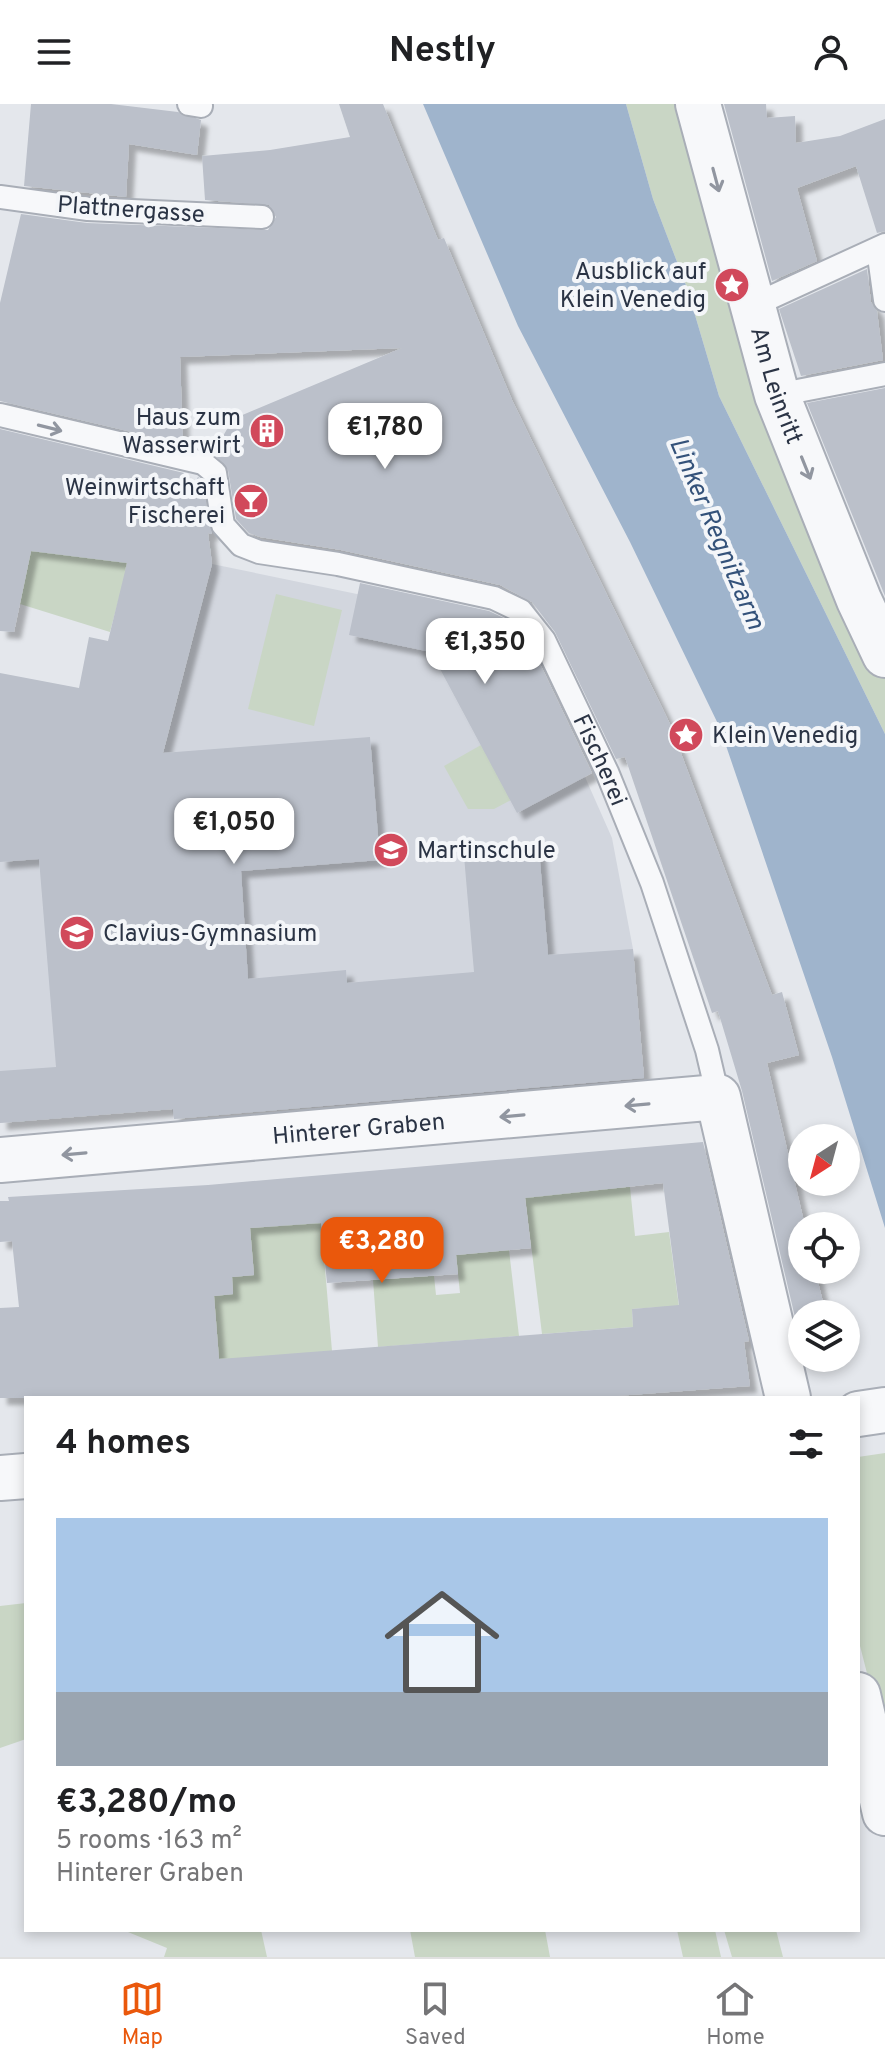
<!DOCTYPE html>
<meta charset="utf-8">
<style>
:root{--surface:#fff;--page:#f2f2f2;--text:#202124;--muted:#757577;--line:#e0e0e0;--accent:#ea580c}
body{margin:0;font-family:Overpass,sans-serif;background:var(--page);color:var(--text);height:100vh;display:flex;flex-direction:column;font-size:30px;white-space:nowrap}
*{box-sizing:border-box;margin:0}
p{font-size:26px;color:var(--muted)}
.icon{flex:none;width:44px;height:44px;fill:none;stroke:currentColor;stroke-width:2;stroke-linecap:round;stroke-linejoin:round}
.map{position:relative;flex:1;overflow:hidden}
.side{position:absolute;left:24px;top:1292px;width:836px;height:536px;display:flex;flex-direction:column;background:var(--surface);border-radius:0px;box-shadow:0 4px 12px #0003}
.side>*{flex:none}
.needle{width:52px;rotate:216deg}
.tools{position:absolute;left:788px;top:1020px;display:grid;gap:16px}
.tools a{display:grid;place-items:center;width:72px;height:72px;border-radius:50%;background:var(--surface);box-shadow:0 4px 12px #0003;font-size:40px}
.price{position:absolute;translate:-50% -68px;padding:0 18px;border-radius:16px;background:#fff;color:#222;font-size:26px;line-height:52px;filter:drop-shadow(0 2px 4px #0008)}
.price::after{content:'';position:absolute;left:50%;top:48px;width:24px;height:18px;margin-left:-12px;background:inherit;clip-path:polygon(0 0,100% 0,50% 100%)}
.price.current{background:var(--accent);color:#fff}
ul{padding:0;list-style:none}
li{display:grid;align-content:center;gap:16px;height:424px;padding:0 32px}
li+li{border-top:2px solid var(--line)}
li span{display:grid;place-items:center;height:248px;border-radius:0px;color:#555}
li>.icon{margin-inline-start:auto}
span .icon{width:144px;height:144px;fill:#fffc;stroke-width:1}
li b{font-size:34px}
h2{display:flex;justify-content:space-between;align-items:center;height:96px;padding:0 32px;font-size:34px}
header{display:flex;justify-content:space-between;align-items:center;height:104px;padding:0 32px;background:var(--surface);font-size:36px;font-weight:700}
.dock{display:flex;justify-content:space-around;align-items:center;height:112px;border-top:2px solid var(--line);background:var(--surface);font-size:22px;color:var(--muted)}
.dock a{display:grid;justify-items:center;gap:4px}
.dock .current{color:var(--accent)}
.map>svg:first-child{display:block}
.built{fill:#d2d6de}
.green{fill:#c9d6c5}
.water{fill:#9fb4cc}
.building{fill:#bbc0ca;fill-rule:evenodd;filter:url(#shadow)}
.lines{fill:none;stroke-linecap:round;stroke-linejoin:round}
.service-casing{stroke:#a9aeb7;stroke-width:26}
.minor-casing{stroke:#a9aeb7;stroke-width:48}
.tertiary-casing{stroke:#a9aeb7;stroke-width:48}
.service{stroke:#f7f8fa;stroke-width:22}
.minor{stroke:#f7f8fa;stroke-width:44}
.tertiary{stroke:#f7f8fa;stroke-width:44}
.oneway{stroke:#9196a0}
.labels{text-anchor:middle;stroke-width:8;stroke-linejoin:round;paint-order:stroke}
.street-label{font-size:24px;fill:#2b3445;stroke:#f4f6f9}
.poi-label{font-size:24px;fill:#2b3445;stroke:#f4f6f9;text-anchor:end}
.water-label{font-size:26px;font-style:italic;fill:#34527a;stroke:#f4f6f9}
</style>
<header><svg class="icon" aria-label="menu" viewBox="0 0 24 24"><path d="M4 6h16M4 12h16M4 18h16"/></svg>Nestly<svg class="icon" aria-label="person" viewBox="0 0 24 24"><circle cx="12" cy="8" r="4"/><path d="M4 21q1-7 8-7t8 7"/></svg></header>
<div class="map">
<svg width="885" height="1853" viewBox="0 0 885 1853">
<defs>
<filter id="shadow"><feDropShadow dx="7" dy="7" stdDeviation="2" flood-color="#0004"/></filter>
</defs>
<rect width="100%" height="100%" fill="#e4e7ec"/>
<path class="built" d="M212,460l266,55 107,158 27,61 21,111 11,132 -470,38 -2,-10 -172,14v-345l162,-21z"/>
<path class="green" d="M626,0h57l202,561v69l-166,-338 -32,-108 -34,-89z
M31,447l127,6 -39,41 -9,34 -90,-28z
M276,490l66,16 -28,116 -66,-17z
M481,641l30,55 -17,9h-26l-24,-43z
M630,1083l5,49 34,-4 11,82 -19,-7 -29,2 1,18 -91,7 -17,-139z
M357,1114l-34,27 9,106 -113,9 -5,-64 19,-2 -1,-17 22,-2 -4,-47z
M509,1146l10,86 -141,11 -5,-67 61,-4 2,19 24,-2 -4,-38z
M885,1349v291l-27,-106v-181z
M26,1499v136l-26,9v-142z
M123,1826h138l6,27h-103l3,-9z
M410,1826h135l5,27h-135z
M677,1826h38l6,27h-38z
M724,1826h52l7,27h-51z"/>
<path class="water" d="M423,0h203l27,95 34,89 32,108 166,338v494l-53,-171 -112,-329 -90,-186 -112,-216z"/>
<path class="building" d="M31,0h80l67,8 23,8 -4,35 -68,-11 -3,53 -102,-11z
M339,0h44l55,136 6,-2 68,162 158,324 102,271 10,-3 17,63 -32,8 38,163h-3v44h13l11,44h-24v15l-4,1 -56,-239 -24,-80 -6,2 -87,-256 -9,2 -61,-127 -23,-30 -32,-17 -159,-35 -81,-13 -11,-4 -13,-14 -8,-49 -15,-17 20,-34 169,-71 -222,9 3,87 -183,-43v-98l21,-89 66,9 181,7 8,-13 -7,-12 -64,-5 -3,-44 68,-6 80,-13z
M724,0h42l1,14 28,-2 1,27 44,-7 45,-17v112l-8,2 -21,-67 -59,22 20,73 -45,20z
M867,165l4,33 6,9 6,49 -82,16 -22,-67z
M885,284v208l-78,-193z
M0,325l184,44v27l14,-23 4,3 10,54 -4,-1 4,31 -49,189 207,-16 10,123 -139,11 7,108 98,-9 1,13 127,-11 -10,-116 75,-6 9,105 85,-6 11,129 -470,41 -1,-10 -173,14v-52l56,-4 -17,-208 -39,3v-189l79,15 10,-51 19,4 19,-78 -96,-12 -17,81 -14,-1z
M360,479l129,28 23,11 20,25 60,126 -75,40 -86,-161 -82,-17z
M703,1038l46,199 -5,1 6,44 -161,12h-589v-90l19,-1 -7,-66 -12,1v-41h9l-1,-4 200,-12zM663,1079l16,122 -47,4 1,18 -414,32 -5,-63 19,-2 -1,-17 22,-2 -4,-47 71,-5 6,60 131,-9 -2,-19 75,-7 -6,-50z"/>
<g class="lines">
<defs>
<g id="service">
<path d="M189,0l12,2"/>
<path d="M0,93l88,12 174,8"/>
<path d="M878,145l7,51"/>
<path d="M754,201l131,-60"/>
<path d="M777,291l108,-21"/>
<path id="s1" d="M0,311l203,48 12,10 8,52 18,20 18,7 79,12 156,34 27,13 23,29 63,132 45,111 55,167 11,47"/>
</g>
<g id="minor">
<path id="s2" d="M698,0l79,291 82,205 26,55"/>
<path id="s3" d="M0,1056l718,-63 70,301"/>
<path d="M858,1591l27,118"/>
</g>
<path id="tertiary" d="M858,1310l27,-4
M0,1374l26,-2"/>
</defs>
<use href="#service" class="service-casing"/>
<use href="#minor" class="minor-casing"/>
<use href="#tertiary" class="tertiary-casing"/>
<use href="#service" class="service"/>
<use href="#minor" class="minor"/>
<use href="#tertiary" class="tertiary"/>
</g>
<defs><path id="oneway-shaft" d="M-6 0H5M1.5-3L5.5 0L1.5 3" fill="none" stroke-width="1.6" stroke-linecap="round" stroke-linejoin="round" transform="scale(2)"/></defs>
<g class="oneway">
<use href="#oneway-shaft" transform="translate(716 76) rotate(75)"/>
<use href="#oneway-shaft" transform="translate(50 324) rotate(14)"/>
<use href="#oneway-shaft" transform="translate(806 364) rotate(68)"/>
<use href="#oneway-shaft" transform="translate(637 1001) rotate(175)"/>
<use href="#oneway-shaft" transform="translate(512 1012) rotate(175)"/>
<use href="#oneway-shaft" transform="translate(74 1050) rotate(175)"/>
</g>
<defs>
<symbol id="sight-disc" viewBox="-11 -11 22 22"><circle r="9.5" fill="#d1495b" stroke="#f4f6f9"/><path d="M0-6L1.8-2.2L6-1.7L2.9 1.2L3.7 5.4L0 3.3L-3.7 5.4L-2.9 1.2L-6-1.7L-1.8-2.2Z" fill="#fff"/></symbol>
<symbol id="building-disc" viewBox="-11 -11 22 22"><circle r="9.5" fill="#d1495b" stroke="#f4f6f9"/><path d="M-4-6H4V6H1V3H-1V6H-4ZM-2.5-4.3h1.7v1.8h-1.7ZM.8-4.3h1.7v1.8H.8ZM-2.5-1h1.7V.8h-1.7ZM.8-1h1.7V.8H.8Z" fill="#fff"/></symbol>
<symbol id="bar-disc" viewBox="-11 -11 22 22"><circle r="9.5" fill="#d1495b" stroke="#f4f6f9"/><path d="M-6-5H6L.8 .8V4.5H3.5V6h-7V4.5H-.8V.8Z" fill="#fff"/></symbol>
<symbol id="school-disc" viewBox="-11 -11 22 22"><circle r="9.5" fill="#d1495b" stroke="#f4f6f9"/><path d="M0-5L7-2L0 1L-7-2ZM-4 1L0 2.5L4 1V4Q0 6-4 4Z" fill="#fff"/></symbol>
</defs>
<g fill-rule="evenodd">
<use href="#sight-disc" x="712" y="161" width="40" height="40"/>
<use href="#building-disc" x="247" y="307" width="40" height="40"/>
<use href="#bar-disc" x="231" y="377" width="40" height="40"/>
<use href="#sight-disc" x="666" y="611" width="40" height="40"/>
<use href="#school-disc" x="371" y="726" width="40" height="40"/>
<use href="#school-disc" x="57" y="809" width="40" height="40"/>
</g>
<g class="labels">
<g class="street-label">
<text transform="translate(131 105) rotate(4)" y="8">Plattnergasse</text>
<text dy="8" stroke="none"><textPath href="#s2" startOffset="292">Am Leinritt</textPath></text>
<text dy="8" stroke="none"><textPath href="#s1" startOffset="762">Fischerei</textPath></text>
<text dy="8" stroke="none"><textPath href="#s3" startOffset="360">Hinterer Graben</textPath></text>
</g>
<g class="poi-label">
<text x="706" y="175">Ausblick auf<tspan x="706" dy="28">Klein Venedig</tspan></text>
<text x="241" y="321">Haus zum<tspan x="241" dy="28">Wasserwirt</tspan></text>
<text x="225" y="391">Weinwirtschaft<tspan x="225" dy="28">Fischerei</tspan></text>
<text x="712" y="639" text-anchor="start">Klein Venedig</text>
<text x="417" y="754" text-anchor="start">Martinschule</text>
<text x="103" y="837" text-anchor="start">Clavius-Gymnasium</text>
</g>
<g class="water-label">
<text transform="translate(718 429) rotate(67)" y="9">Linker Regnitzarm</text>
</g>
</g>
</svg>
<div class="tools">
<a><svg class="needle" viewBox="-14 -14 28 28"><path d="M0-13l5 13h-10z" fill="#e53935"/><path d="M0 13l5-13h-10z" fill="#757577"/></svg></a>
<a><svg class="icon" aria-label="locate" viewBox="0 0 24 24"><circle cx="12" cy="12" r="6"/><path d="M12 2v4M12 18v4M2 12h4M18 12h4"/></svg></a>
<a><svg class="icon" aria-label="layers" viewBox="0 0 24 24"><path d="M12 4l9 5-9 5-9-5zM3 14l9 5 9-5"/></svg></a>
</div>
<b class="price" style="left:385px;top:367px">€1,780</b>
<b class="price" style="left:485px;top:582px">€1,350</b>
<b class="price" style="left:234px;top:762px">€1,050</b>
<b class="price current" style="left:382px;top:1181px">€3,280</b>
<section class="side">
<h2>4 homes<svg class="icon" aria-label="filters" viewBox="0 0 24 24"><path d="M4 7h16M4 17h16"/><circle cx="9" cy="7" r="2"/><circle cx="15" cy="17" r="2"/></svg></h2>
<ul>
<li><span style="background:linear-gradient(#a9c7e8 70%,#9aa5b1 0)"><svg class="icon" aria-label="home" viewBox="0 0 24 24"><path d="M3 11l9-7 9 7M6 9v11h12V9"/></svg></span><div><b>€3,280/mo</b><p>5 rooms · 163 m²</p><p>Hinterer Graben</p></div></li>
</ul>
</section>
</div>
<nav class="dock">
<a class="current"><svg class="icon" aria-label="map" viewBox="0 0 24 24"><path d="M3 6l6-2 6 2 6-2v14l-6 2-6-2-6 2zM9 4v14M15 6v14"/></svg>Map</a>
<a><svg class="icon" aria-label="saved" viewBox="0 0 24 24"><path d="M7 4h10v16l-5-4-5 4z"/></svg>Saved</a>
<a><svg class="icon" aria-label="home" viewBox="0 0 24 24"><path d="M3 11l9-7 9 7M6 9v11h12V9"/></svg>Home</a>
</nav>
